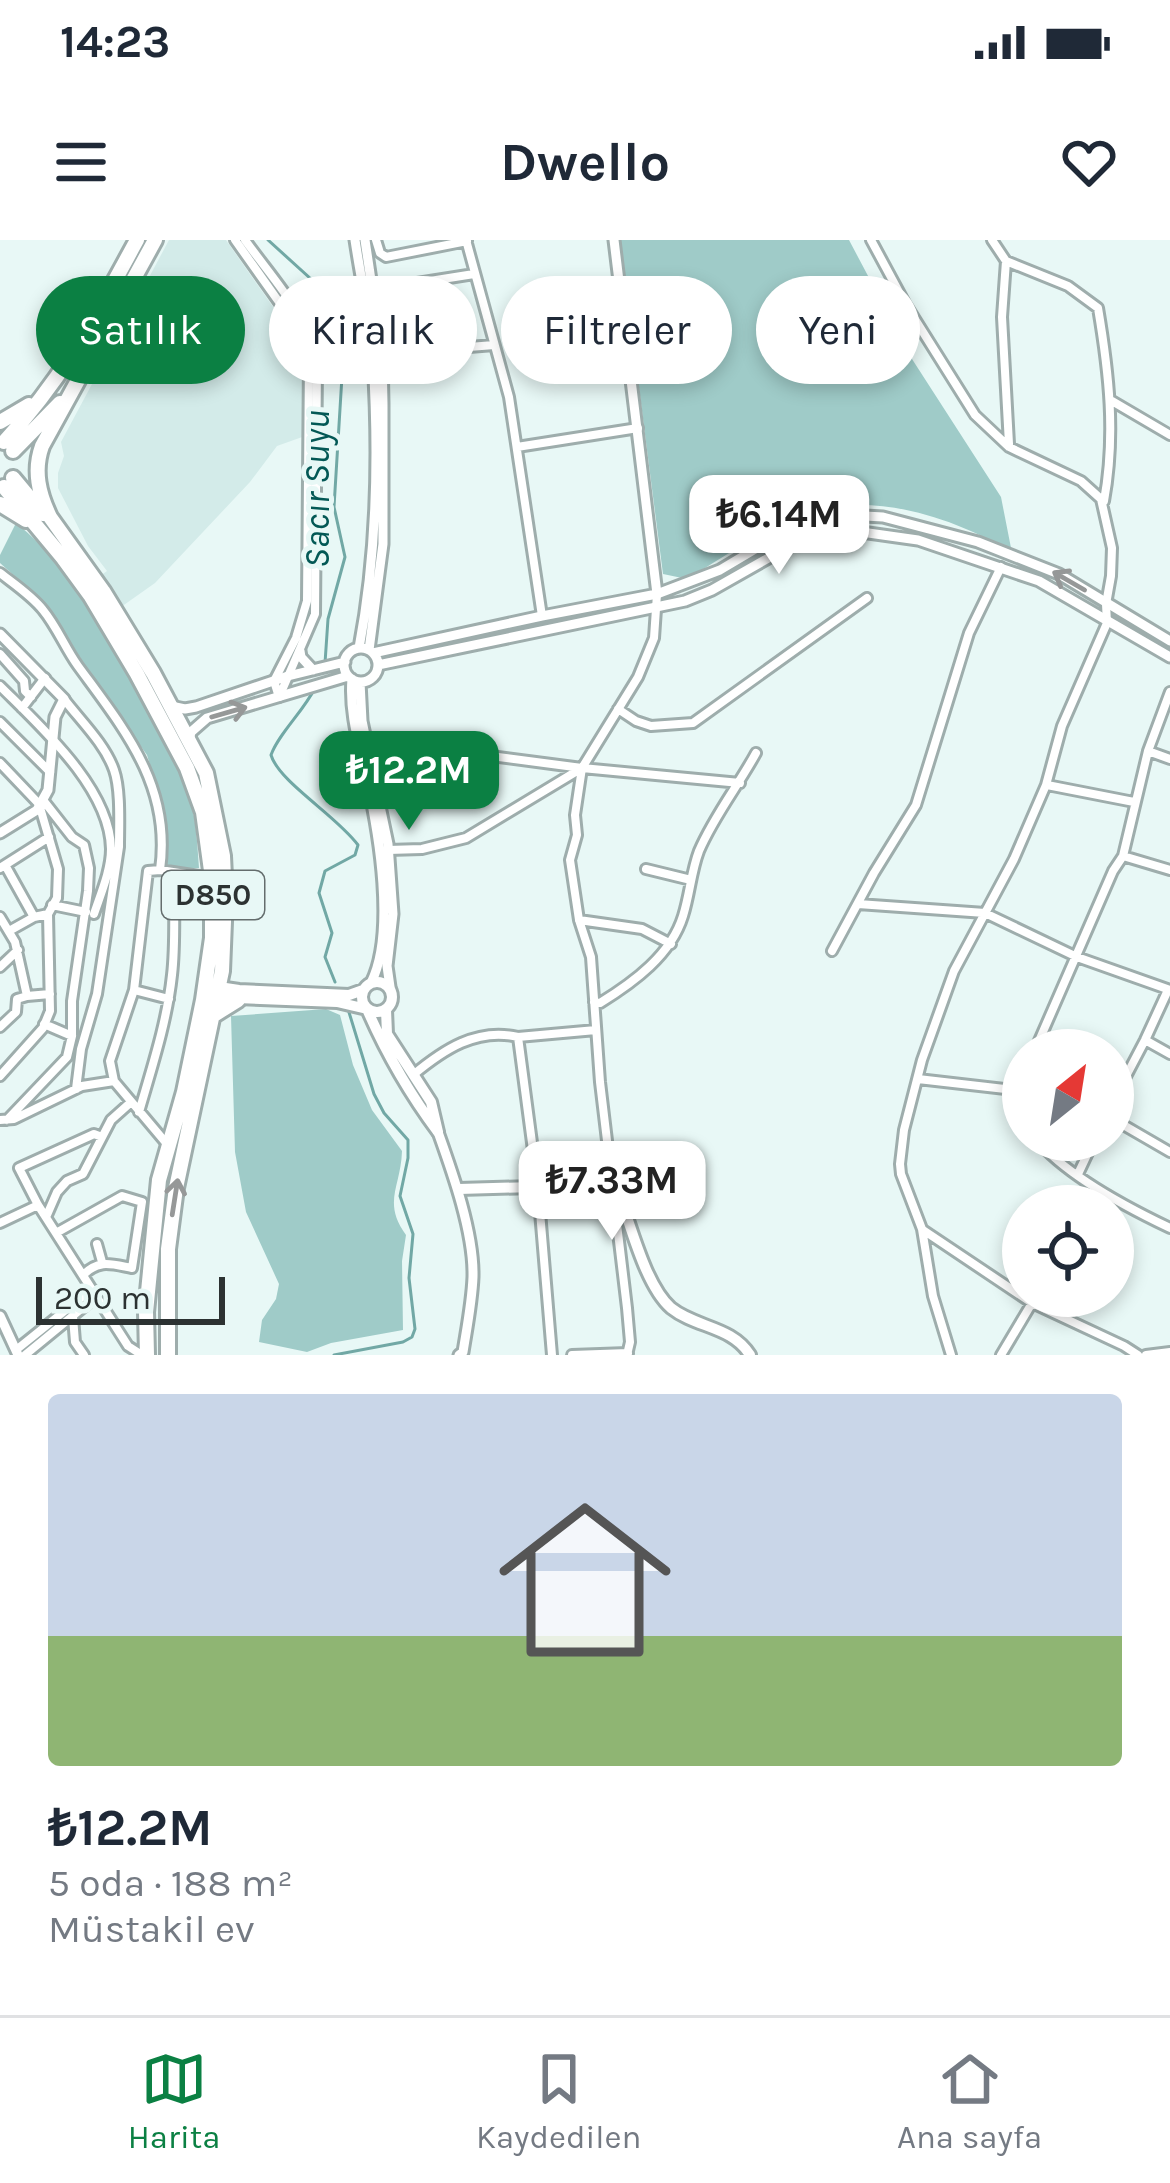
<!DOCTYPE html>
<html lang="tr">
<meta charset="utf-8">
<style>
:root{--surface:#fff;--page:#f2f2f3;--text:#1f2937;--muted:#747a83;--line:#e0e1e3;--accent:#0b8043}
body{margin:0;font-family:Karla,sans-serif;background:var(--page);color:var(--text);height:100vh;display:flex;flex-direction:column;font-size:45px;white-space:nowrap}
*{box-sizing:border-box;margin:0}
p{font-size:39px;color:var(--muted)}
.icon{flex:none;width:66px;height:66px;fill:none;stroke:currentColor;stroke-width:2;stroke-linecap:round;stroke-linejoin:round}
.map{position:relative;height:1115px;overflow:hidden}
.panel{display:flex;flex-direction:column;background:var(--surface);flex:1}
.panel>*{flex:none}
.banner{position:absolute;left:36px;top:36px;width:1098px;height:108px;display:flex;gap:24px}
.needle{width:78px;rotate:30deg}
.controls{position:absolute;left:1002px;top:789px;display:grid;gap:24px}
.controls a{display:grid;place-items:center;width:132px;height:132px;border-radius:50%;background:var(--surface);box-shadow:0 6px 18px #0003;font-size:60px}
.scale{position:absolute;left:36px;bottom:30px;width:189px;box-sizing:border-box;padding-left:12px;border:6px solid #2c3232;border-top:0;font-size:33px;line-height:42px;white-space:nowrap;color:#2c3232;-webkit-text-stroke:9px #e8f8f6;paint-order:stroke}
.price{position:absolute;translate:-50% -102px;padding:0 27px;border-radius:24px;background:#fff;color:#222;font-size:39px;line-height:78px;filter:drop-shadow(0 3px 6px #0008)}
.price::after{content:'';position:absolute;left:50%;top:72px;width:36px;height:27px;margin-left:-18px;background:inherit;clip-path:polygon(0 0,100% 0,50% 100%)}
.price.active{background:var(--accent);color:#fff}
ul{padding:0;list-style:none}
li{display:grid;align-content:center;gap:24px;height:636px;padding:0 48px}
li+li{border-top:3px solid var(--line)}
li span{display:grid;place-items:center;height:372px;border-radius:12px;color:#555}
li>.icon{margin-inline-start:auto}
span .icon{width:216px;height:216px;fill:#fffc;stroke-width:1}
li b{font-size:51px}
.chip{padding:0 42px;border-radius:54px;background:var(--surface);box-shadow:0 6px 18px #0003;font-size:42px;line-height:108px}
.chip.active{background:var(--accent);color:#fff}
.status{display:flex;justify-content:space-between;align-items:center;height:84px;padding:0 60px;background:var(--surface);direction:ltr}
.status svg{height:33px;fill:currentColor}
header{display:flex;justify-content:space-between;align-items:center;height:156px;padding:0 48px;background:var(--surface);font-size:54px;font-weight:700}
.dock{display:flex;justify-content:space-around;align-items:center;height:168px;border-top:3px solid var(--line);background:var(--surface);font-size:33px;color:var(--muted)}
.dock a{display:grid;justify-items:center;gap:6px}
.dock .active{color:var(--accent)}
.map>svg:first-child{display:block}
.built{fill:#d3ebe9}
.green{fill:#9fcbc8}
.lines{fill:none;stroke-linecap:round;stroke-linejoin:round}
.stream{stroke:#71a8a5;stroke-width:3}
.minor-casing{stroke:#9eadac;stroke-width:14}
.tertiary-casing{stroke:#9eadac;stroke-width:15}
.secondary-casing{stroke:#9eadac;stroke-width:16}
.trunk-casing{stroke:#9eadac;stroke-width:20}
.minor{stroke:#fff;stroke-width:8}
.tertiary{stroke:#fff;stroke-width:9}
.secondary{stroke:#fff;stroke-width:10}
.trunk{stroke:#fff;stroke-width:14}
.oneway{stroke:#969898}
.labels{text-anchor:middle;stroke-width:10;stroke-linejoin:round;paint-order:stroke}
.shield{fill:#e8f8f6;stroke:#646d6d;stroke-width:3}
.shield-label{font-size:30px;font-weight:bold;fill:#2c3232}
.water-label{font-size:36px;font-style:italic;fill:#035855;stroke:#e8f8f6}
</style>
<div class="status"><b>14:23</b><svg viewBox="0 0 49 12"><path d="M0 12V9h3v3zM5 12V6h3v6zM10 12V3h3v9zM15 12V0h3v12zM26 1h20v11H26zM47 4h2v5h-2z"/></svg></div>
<header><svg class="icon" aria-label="menu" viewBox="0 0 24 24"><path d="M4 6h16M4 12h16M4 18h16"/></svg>Dwello<svg class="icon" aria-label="heart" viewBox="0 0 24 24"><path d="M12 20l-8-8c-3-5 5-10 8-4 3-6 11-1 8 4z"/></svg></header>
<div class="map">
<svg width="1170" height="1115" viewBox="0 0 1170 1115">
<rect width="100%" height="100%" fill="#e8f8f6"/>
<path class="built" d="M169,0h57l71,101 7,18 3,21 -2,56 -28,10 -27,36 -95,101 -34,24 -21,-31 7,-5 -19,-25 -30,-58v-15l6,-17 -3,-14z"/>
<path class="green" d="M620,0h229l63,119 89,138 11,56c-59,-37 -143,-63 -212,-38 -34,12 -80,45 -113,64l-24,-5z
M16,283c59,47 92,114 128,180 14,27 31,54 42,83 10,26 11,54 13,82h-32l-9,-76 -11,-37 -44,-61 -56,-89 -47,-42v-8z
M326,769l14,6 13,50 19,45 30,41c-1,36 -20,51 4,84l-4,26 1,69 -72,13 -24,9 -48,-10 3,-22 14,-21 3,-15 -33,-72 -11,-60 -4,-136z"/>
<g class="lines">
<path class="stream" d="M268,0l65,59 12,28 -11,180 11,50 -17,62 -3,44
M315,448c-12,24 -36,45 -44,67 8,27 66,61 87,90l-3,10 -30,16 -6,22 13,40 -7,24 10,25
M334,1115l69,-13 9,-5 3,-8 -6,-51 4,-44 -13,-38 8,-38v-18l-24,-27 -10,-19 -26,-85"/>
<defs>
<path id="minor" d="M235,0l61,86 13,32 -2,243 -11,37 -22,43 5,16
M245,0c27,38 64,76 72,122l-2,252 -35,81
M376,0l4,13 6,4 81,-16
M466,0l43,157 33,219
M871,0l35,65 69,110 34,32 72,34 20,18 11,49 -1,28 -5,28 1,19 -45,103 -16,59 -32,74 -60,112 -32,89 -18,70 -4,34 1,10 21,55 11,67 18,59
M992,0l14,21 -4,56 7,127
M1006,21l62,25 30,22c11,65 18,127 6,193
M373,50l101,-16
M382,114l112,-9
M1112,161l58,34
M517,207l121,-19
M0,333c14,11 32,23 43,37 14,17 22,38 35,56 46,63 94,120 82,204l52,8
M0,414l24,27 1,10 6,6
M0,446c40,40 110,102 111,163 0,21 -10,44 -17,65
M64,459c16,21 41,45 50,71 7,20 5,55 5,77l-22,147 -16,55 -5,40
M22,468l23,-30
M618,469l18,12 15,5 42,-3 174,-125
M0,482l50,50
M369,505l91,7 122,16 158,15
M1148,511l22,8
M0,523l39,41 19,65 -1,29 -9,16 2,97 -7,17 -43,48
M582,528l-7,47 2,20 -7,25 9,60 12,37 9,125 27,226 3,34 -3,13
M1047,545l87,17
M388,610l34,-1 44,-11 116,-70 56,-91 16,-39 3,-44
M1123,616l47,14
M5,625l29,52
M0,628l49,-31
M646,629l45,11
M858,664l127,9 92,44 93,33
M52,665l34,7
M0,677l15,25 12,54 23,-2
M579,680l63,9 29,15
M9,691l25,-14 14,-3
M832,711l42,-78 42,-68 53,-172 32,-66
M0,727l18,-17
M134,750l35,9
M594,762l6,1c34,-21 71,-48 83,-87 7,-22 8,-44 16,-65 15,-35 39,-65 57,-98
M44,784l28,12
M0,787l16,-15 1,-13 10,-3
M518,797l78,-7
M1145,800l25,14
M1035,810l78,-179 10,-15 25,-105 22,-59
M413,835c30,-25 64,-48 105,-38l20,151 14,167
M918,839l105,12
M114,841l53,63
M1113,861l32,-61 23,-50
M139,872c13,-45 28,-90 33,-137 4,-34 1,-68 3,-102
M1113,879l57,33
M0,880l14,-1 68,-33 32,-5 -4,-20 24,-71 14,-119 12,-1
M7,880l60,-63 5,-21v-35l16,-110 1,-23 -5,-23 -12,-8 -29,-37
M102,897l-8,-3 -75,34 19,37 90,141 14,9
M1037,900c30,36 91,68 133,88
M1078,934l16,-34
M47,975l10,-23 10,-11 16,-7 28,-54 19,-17
M0,983l38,-18
M923,990l109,73 92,43 14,9
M56,993l66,-37 20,6 -10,66c-21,-4 -33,-9 -49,7
M97,1004l5,18
M1051,1071l8,-15
M73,1077l2,25 9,13
M16,1110l76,-61
M25,1115l72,-59
M572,1115l56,-2
M1001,1115l31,-52
M1146,1115l24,-3"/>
<path id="tertiary" d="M355,0c6,40 15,80 18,120 6,96 4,194 -14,288
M365,0l17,114 1,50v140l-14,106
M614,0l43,354
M0,394l64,65 -9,18 -7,73 -11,20 -37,23
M344 425a17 17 0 1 1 34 0a17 17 0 1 1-34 0Z
M300,411l1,6 12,13
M373,413l169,-37 115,-22 63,-24 87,-52 22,-4 54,3 95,25 81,32 111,67
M378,425l307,-64 27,-11 97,-55 24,-7 85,12 121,41 131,76
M352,439c-3,35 8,68 15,101 12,54 29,153 4,203
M360,442l2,39 26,123 5,70 -6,52 3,21
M171,466l14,3 11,-2 92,-31 57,-14
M189,501l2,-9 16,-14 141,-42
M438,892c15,42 36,101 35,145 -1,25 -6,50 -10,75l-4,3
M0,1076l18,39"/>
<path id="secondary" d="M362 757a15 15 0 1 1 30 0a15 15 0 1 1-30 0Z
M212,746l27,4 110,5 14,-5
M212,757l125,5 30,7c19,44 42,84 71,123l-7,-30 -44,-68 -1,-24
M459,949l143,-4 10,3 8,9c12,32 26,89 51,111 25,20 61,18 79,47"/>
<path id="trunk" d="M155,0l-113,206c-9,25 -3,48 8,71l53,74 50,82 53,100 17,83 2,41 -3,74 -46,217 -8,61v106
M0,182l29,-17
M4,202c60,-64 92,-127 133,-202
M13,211l47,-48
M13,238l30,36
M4,247l59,71 27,37 47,79 50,94 16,44 9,66v60l-9,62 -19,92 -25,88 -13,132 1,43
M0,264l26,16
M214,775l24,-15"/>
</defs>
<use href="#minor" class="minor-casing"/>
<use href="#tertiary" class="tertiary-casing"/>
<use href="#secondary" class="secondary-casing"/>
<use href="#trunk" class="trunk-casing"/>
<use href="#minor" class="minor"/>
<use href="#tertiary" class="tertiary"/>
<use href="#secondary" class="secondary"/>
<use href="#trunk" class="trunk"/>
</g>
<defs><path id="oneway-shaft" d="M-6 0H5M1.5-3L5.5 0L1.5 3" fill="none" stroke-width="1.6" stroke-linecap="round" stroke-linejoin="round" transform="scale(3)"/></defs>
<g class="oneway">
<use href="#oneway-shaft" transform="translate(1069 341) rotate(-150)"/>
<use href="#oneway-shaft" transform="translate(229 472) rotate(-16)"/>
<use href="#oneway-shaft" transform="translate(175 957) rotate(-81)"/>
</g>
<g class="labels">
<rect class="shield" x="162" y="631" width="102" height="48" rx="9"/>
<g class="shield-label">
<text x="213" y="665">D850</text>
</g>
<g class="water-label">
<text transform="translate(316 249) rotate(-90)" y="13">Sacır Suyu</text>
</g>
</g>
</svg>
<div class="controls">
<a><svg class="needle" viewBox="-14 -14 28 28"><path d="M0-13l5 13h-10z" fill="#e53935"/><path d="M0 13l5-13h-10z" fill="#747a83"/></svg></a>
<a><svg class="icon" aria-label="locate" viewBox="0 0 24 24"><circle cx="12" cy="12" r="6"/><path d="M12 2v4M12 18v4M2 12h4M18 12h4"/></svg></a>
</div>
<div class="scale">200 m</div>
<b class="price" style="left:779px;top:337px">₺6.14M</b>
<b class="price active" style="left:409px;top:593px">₺12.2M</b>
<b class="price" style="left:612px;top:1003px">₺7.33M</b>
<div class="banner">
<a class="chip active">Satılık</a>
<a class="chip">Kiralık</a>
<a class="chip">Filtreler</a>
<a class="chip">Yeni</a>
</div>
</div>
<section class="panel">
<ul>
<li><span style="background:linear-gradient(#c9d6e8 65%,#8fb573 0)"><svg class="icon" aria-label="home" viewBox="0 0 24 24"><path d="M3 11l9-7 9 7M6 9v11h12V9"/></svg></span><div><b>₺12.2M</b><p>5 oda · 188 m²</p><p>Müstakil ev</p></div></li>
</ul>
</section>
<nav class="dock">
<a class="active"><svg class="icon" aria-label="map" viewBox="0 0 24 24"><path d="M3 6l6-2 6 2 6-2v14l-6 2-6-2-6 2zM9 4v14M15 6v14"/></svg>Harita</a>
<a><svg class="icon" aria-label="saved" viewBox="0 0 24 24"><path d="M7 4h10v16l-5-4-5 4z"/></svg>Kaydedilen</a>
<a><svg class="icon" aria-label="home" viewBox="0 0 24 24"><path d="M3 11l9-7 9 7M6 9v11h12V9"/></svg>Ana sayfa</a>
</nav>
